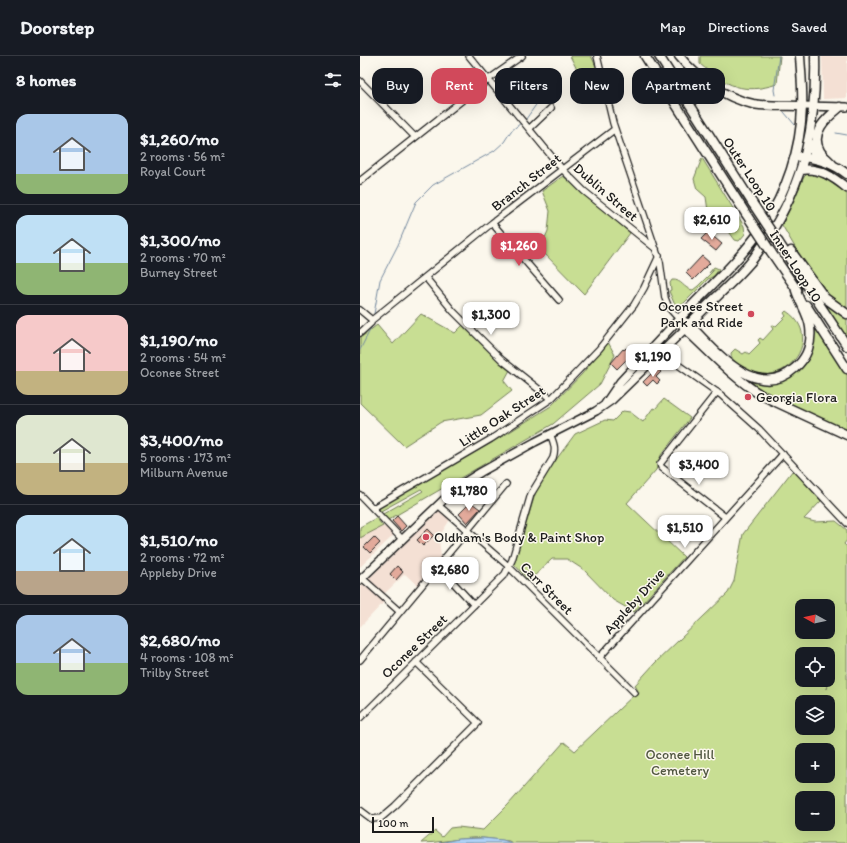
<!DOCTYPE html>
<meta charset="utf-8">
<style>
:root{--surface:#171b24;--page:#20242c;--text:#f1f3f6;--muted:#9ea1a6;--line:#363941;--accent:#d1495b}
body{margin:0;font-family:Itim,sans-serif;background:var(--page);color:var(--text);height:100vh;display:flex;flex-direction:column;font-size:15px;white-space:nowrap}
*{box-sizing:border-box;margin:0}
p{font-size:13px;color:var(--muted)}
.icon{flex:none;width:22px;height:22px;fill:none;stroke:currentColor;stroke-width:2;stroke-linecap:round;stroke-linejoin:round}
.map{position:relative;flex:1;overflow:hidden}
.details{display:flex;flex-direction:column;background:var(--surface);width:360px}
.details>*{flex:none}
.guide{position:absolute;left:12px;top:12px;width:380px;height:36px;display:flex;gap:8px}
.needle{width:26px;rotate:278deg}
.fabs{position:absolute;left:435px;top:543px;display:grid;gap:8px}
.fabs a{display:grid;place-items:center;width:40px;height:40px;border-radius:8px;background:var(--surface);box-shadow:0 4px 16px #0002;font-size:20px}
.scale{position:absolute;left:12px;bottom:10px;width:62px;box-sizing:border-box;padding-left:4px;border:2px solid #1c1c1c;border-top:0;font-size:11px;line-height:14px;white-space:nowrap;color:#1c1c1c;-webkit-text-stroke:3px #fbf7ec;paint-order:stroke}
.price{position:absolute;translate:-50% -34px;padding:0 9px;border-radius:8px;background:#fff;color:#222;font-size:13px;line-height:26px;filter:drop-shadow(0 1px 2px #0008)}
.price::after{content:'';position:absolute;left:50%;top:24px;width:12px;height:9px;margin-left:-6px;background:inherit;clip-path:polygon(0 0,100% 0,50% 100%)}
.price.active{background:var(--accent);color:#fff}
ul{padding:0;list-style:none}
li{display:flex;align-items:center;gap:12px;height:100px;padding:0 16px}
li+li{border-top:1px solid var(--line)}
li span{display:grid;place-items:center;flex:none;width:112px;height:80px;border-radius:12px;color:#555}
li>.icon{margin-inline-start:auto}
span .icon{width:48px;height:48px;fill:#fffc;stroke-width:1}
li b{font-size:17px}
h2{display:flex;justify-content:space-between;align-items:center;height:48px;padding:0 16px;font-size:17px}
.pill{padding:0 14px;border-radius:12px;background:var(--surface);box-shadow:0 4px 16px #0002;font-size:14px;line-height:36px}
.pill.active{background:var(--accent);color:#fff}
header{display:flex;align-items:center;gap:24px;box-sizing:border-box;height:56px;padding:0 20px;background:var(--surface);border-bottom:1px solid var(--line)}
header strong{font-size:19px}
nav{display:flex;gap:22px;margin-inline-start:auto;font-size:14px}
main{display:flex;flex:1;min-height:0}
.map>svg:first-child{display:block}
.built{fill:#f4e0d4}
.green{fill:#c8de93;stroke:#727d58;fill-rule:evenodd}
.water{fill:#aed1f6;stroke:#74899f}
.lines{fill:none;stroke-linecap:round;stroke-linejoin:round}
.stream{stroke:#74899f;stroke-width:1}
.building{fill:#e3aa9b;stroke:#1c1c1c}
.minor-casing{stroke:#1c1c1c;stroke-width:8}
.major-casing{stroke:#1c1c1c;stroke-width:10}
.highway-casing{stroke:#1c1c1c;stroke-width:11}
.minor{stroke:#fbf7ec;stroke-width:5.5}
.major{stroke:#fbf7ec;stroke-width:7}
.highway{stroke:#fbf7ec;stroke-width:8}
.highway-bridge-casing{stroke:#1c1c1c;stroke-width:11;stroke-linecap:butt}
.highway-bridge{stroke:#fbf7ec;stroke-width:8}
.poi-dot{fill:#d1495b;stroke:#fbf7ec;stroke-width:1.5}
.labels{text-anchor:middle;stroke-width:3;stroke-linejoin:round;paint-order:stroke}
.street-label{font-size:14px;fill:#1c1c1c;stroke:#fbf7ec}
.poi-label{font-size:14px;fill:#1c1c1c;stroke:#fbf7ec;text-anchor:start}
.park-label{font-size:14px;fill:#505640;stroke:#fbf7ec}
</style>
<header>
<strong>Doorstep</strong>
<nav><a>Map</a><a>Directions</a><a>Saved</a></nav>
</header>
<main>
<section class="details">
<h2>8 homes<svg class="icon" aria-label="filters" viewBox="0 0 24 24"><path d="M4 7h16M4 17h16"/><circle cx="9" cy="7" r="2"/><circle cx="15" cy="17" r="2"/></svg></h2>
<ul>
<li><span style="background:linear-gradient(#a9c7e8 75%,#8fb573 0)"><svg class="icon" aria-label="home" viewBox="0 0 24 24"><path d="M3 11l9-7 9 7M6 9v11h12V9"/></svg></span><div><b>$1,260/mo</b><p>2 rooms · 56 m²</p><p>Royal Court</p></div></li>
<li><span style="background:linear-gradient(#bfe0f5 60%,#8fb573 0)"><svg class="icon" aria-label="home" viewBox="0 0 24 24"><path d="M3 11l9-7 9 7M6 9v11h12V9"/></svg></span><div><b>$1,300/mo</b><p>2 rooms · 70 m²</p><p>Burney Street</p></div></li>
<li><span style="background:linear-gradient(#f6c9c9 70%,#c2b280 0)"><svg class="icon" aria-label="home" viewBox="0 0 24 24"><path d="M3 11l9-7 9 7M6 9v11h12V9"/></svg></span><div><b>$1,190/mo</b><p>2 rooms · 54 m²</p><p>Oconee Street</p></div></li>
<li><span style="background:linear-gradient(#dfe7d0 60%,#c2b280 0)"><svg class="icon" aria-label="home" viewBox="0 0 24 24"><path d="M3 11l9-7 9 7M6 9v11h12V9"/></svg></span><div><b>$3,400/mo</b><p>5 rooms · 173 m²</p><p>Milburn Avenue</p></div></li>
<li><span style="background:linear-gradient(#bfe0f5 70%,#b9a48a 0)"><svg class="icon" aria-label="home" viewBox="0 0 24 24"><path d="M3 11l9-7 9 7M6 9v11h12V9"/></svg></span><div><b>$1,510/mo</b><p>2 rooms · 72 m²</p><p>Appleby Drive</p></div></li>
<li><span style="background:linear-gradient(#a9c7e8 60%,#8fb573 0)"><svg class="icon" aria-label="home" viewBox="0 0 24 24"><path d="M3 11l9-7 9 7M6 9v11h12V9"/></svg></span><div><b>$2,680/mo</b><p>4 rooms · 108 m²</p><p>Trilby Street</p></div></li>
</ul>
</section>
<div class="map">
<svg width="487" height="787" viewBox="0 0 487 787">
<rect width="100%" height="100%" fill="#fbf7ec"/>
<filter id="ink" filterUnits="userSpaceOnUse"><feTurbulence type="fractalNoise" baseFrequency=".025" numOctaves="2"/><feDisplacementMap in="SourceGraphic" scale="8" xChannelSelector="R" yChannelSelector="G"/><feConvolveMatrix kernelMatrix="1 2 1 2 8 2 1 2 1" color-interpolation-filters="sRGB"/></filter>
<g filter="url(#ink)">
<path class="built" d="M462,0h25v42l-24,1z
M80,454l11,8 -12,19 2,21 -23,28 -13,-12 -22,21 -16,-15z
M16,465l19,13 -35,33v-37z
M2,528l23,17 -25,26v-41z"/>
<path class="green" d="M210,0h21l9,18 -14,13z
M340,0h80l-3,28c-33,11 -51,2 -77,-20z
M342,102l42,68 1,8 -6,7 -4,-1 -10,-14 -17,-15 -2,-14 -9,-8 -3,-10z
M450,115l18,9 19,14v116l-19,-14 -25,-35 -21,-36 22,-48z
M203,120l67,57 -46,61 -44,-45 8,-18 2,-20 -8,-20z
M354,211l5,2 -5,7 -6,3 -25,25 -4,2 -5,-3 -5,-12 2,-1 -1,-7 2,-3c10,-1 11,9 21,10l5,-4 15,-15 1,-2 -5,4z
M457,238l3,2 15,14 12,7v22z
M426,255c42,27 -4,84 -44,56 -5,-4 -11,-7 -11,-14l4,-4 8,5 3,-2 3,2 11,-11 -2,-3 2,-2 3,2 10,-11 -2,-3 2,-1 3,1 10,-10 -2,-3z
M61,258l34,19 8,-8 47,45 -6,11 8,10 -31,24 -40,7 -37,24 -44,-43v-65l17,-13 16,19z
M453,269l34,50v57l-66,-30 -42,-25 2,-2 28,7 38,-24z
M248,286l7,13 -15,29 -47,40 -165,96 -5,-5v-1l40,-23 -2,-2 -42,23 1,-5 123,-71 48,-30 31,-32z
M304,343l26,19 -29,37 -5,15 -29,33 57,54 -50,55 -21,-12 -29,-30 -17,-11h-15l-23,22 -15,-17 22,-73 14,-23 25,-34 30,-14 8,1 10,-10 7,1 13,10 10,-14 2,1z
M433,414l28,31 -17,18 11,3 21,-1 11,9v10l-3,4 3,3v296h-335l-3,-2c-13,-1 -25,-4 -38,-3 -17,1 -33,5 -50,5l14,-12 7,6 8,-9 8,-1 25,3 25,-25 56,-63 11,9 63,-60 -3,-6 20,-22 73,-70 6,-12 9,-47zM442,550h26v26h-26zM442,598h26v21l1,-10 1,11 -3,13v-9h-25zM442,646h26v26h-26zM442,694h26v26h-26zM442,742h26v26h-26z
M16,462l7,8 -23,12v-11z"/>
<path class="water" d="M123,782l20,2 9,3h-73l19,-4z"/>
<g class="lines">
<path class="stream" d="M415,39l-1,-5 5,-34
M424,56l11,13
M166,63l14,-20 7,-23
M476,77l11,2
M14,258l6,-34 18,-35 18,-43 17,-17 61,-34 10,-9 7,-11 10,-8
M0,294l12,-24"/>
</g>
<path class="building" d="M348,176l14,12 -6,7 -15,-12z
M342,200l8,7 -17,17 -7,-7z
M266,292l6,6 -15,15 -6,-6 12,-14 1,1z
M297,312l4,4 -5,5 4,4 -3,3 -4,-4 -6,6 -4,-4z
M112,447l8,6 -13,14 -8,-9 9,-9 1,1z
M37,460l9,10 -5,5 -9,-10z
M68,473l6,6 -11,11 -6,-6z
M14,481l6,6 -10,10 -6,-6z
M37,510l6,6 -7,8 -6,-6z"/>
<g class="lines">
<defs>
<path id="minor" d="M109,0l93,113 22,22 72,58
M237,0l16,67 47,139 5,36 4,10 10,11
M0,25l55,56
M169,73l22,-21
M0,125l129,-102 33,-23
M132,167l67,77
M66,222l27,33 49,49 49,39
M0,254l12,10
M0,277l11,-10 1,-3 120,-97 123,-94
M300,296l61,43 38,34 88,94
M357,336l-57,72 1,3 64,50
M0,439l42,44
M78,449l69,60 128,128
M13,452l118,-69 60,-40 48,-50 35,-44 10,-17 15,-32
M78,510l36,39
M2,522l38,34
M239,602l184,-204
M0,604l146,-176
M0,662l145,-144 7,-14 19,-66 22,-36c3,-9 1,-15 -3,-24
M0,754l12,9 9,-1 14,-12 83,-83 -62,-61"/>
<path id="major" d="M442,50l45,1
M245,348l15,-22 59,-63
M0,524l97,-93 24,-15 54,-30 61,-31 16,-11 73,-71"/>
<path id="highway" d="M285,0l101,158
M299,0l94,148
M319,0c18,22 46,42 74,48 16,3 33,1 49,2
M449,86l5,11 9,8
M440,101c17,1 34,7 47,17
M473,109c-4,-5 -10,-9 -13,-14 -11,-19 8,-34 20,-44
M441,114c18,-3 32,7 46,18
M419,187l68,103
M431,195l34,47 22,16
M411,196l26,38
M446,249l41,64
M319,263c27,-29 61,-59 84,-92 23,-34 38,-78 39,-120 1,-17 -1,-34 -2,-51
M325,266l4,2c25,26 68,79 106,44 12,-10 17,-25 15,-41 -2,-15 -12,-26 -15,-40
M322,268l3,5c25,23 47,48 76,66l86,40
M325,273c20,-23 44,-42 64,-65 7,-8 12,-17 18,-25 37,-57 50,-115 48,-183"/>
</defs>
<use href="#minor" class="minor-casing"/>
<use href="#major" class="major-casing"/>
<use href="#highway" class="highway-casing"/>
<use href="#minor" class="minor"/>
<use href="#major" class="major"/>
<use href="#highway" class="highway"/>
<defs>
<path id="highway-bridge" d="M393,148l26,39
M386,158l25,38"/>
</defs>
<use href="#highway-bridge" class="highway-bridge-casing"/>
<use href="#highway-bridge" class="highway-bridge"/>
</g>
</g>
<g class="poi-dot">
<circle cx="391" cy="258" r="4"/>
<circle cx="388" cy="341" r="4"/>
<circle cx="66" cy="481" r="4"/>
</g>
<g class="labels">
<g class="street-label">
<text transform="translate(390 118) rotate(57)" y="5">Outer Loop 10</text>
<text transform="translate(166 126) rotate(-38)" y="5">Branch Street</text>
<text transform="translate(246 136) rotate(41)" y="5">Dublin Street</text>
<text transform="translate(436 210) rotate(57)" y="5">Inner Loop 10</text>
<text transform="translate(142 360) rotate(-33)" y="5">Little Oak Street</text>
<text transform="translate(187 532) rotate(45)" y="5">Carr Street</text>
<text transform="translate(274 545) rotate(-48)" y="5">Appleby Drive</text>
<text transform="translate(54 590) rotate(-44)" y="5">Oconee Street</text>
</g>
<g class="poi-label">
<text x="383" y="255" text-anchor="end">Oconee Street<tspan x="383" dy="16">Park and Ride</tspan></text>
<text x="396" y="346">Georgia Flora</text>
<text x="74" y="486">Oldham's Body &amp; Paint Shop</text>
</g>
<g class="park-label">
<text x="320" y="703">Oconee Hill<tspan x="320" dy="16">Cemetery</tspan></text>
</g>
</g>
</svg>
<div class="fabs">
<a><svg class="needle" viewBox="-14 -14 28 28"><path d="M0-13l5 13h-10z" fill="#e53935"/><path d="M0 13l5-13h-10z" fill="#9ea1a6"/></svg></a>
<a><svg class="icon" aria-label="locate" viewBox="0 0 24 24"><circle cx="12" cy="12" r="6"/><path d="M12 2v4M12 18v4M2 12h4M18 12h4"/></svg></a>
<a><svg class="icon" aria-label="layers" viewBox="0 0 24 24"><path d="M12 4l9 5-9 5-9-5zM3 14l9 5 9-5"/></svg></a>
<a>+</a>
<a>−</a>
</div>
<div class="scale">100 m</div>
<b class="price" style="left:352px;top:185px">$2,610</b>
<b class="price active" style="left:159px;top:211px">$1,260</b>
<b class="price" style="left:131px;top:280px">$1,300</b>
<b class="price" style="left:293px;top:322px">$1,190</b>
<b class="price" style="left:339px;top:430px">$3,400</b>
<b class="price" style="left:109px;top:456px">$1,780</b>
<b class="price" style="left:325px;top:493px">$1,510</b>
<b class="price" style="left:90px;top:535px">$2,680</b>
<div class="guide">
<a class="pill">Buy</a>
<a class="pill active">Rent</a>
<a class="pill">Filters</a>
<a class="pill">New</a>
<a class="pill">Apartment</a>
</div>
</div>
</main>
